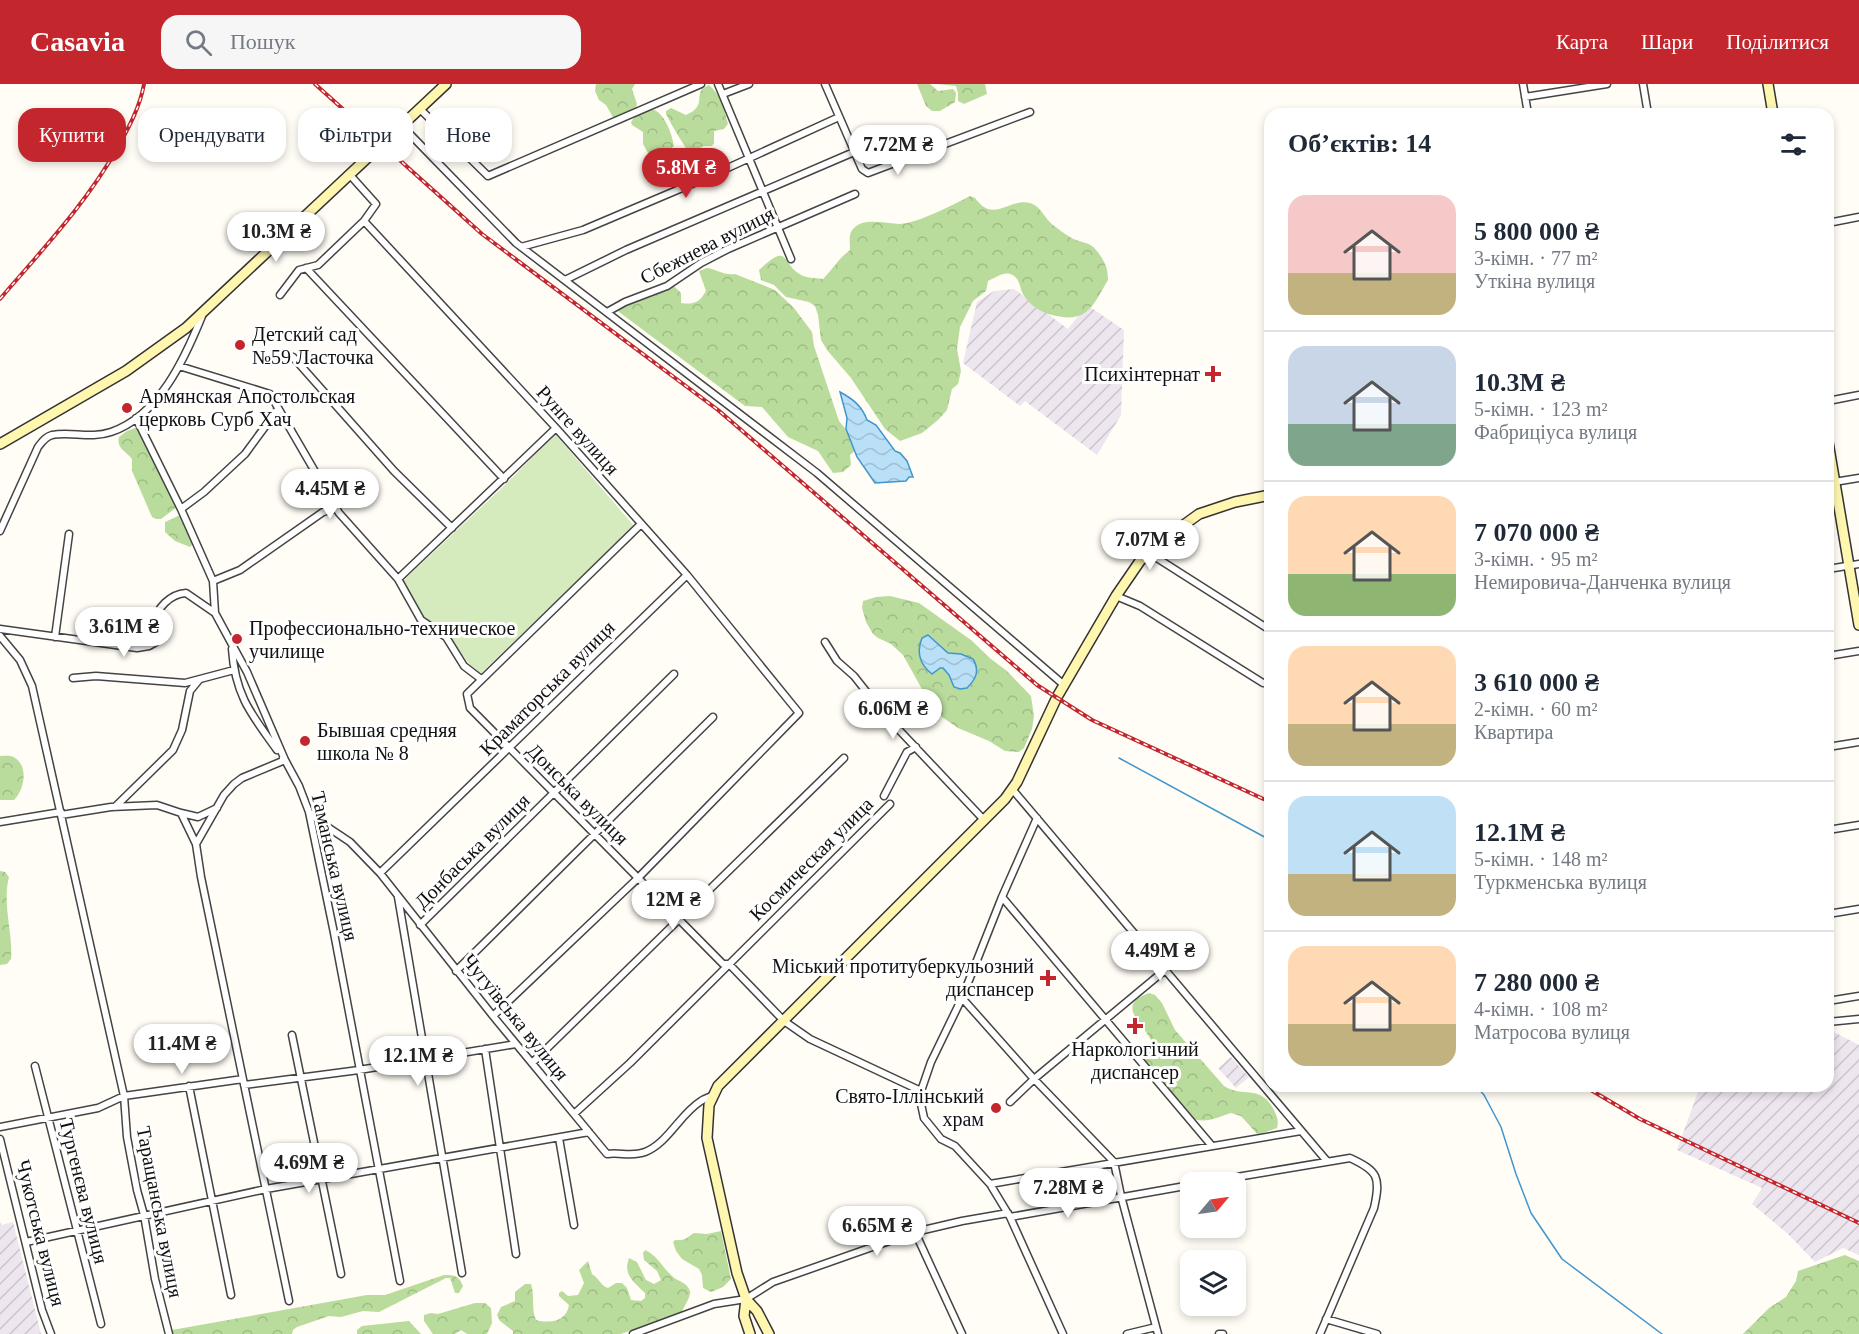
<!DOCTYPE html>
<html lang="uk">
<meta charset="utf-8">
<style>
:root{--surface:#fff;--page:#f6f6f7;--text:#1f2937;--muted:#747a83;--line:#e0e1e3;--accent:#c4262e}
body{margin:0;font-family:Georgia,serif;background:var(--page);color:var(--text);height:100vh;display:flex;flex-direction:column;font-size:22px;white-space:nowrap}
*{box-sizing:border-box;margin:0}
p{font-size:20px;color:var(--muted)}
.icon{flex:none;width:33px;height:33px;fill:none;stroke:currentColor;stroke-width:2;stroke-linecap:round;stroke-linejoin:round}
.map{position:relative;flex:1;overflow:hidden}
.details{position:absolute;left:1264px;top:24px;width:570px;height:984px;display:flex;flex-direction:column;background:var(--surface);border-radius:18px;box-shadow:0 3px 9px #0003}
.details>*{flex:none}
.top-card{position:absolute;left:18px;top:24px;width:570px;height:54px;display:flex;gap:12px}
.needle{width:39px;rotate:61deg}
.tools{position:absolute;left:1180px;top:1088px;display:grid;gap:12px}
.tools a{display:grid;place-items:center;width:66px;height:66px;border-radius:12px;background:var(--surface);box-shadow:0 3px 9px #0003;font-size:30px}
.price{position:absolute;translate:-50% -51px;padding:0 14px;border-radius:21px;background:#fff;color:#222;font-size:20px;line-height:39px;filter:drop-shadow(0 2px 3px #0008)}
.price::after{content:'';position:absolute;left:50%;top:36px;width:18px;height:14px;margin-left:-9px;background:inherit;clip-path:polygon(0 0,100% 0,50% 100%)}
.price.on{background:var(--accent);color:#fff}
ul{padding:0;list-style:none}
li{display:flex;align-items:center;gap:18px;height:150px;padding:0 24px}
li+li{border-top:2px solid var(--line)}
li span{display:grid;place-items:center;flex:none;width:168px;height:120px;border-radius:18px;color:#555}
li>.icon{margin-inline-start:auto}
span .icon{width:72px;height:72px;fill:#fffc;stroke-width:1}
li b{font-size:26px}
h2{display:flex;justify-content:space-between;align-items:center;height:72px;padding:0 24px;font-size:26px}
.pill{padding:0 21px;border-radius:18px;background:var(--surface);box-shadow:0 3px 9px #0003;font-size:21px;line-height:54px}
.pill.on{background:var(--accent);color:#fff}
header{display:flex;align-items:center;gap:36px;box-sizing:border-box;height:84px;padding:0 30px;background:var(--accent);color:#fff}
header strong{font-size:28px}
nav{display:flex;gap:33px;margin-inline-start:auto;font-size:21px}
.search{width:420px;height:54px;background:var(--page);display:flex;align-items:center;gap:15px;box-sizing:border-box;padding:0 21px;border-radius:18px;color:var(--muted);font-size:22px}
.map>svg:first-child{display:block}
.industrial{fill:url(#industrial-furrows)}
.grass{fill:#d5ebbd}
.forest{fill:url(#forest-crowns)}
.water{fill:url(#water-waves);stroke:#3f96cf;stroke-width:1.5}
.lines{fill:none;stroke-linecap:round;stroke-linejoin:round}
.stream{stroke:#3f96cf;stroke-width:1.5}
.street-casing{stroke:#444;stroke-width:9}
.secondary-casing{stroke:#333;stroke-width:12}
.street{stroke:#fff;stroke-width:6}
.secondary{stroke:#fff6b0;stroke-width:9}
.rail-casing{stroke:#c4262e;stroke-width:4}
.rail{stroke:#fff;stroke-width:1.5;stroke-dasharray:4.5;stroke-linecap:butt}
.poi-dot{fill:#c4262e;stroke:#fff;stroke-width:2}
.labels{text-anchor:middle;stroke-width:6;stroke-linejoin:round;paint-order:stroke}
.street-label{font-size:20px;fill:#111;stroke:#fff}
.poi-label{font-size:20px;fill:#111;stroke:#fff;text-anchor:start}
</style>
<header>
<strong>Casavia</strong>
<div class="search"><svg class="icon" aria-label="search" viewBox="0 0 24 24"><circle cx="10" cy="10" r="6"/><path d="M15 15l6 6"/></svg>Пошук</div>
<nav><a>Карта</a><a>Шари</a><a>Поділитися</a></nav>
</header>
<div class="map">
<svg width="1859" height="1250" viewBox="0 0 1859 1250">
<defs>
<pattern id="industrial-furrows" width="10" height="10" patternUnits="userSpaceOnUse" patternTransform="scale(1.5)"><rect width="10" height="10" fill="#eee6ef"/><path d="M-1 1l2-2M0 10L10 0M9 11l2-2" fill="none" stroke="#cbc4cc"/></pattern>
<pattern id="forest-crowns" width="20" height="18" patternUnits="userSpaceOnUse" patternTransform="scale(1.5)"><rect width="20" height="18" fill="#b9dc9c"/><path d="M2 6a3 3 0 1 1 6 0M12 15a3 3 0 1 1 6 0" fill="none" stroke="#9ebc85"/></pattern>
<pattern id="water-waves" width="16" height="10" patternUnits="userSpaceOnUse" patternTransform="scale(1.5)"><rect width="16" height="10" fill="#b9e0f7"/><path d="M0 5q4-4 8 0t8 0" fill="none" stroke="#9ebfd3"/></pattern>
</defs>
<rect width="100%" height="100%" fill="#fffdf5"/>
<path class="industrial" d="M1014,205l54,40 19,-24 37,25 -3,85 -24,40 -72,-54 -5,5 -57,-43 14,-61 17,-11z
M1832,947l27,14v210l-16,-7 -28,14 -27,-28 -36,-30 10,-16 -85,-38 23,-64h128l1,-54z
M1231,973l18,20 -13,11 -18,-20z
M0,1138l1,3 12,-3 28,112h-41z"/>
<path class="grass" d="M555,350l79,92 -153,147 -12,-9 -21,-30 -25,-17 -20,-36 104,-98z"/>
<path class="forest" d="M596,0h39l-3,5 5,15 -2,7 -21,8 -8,-14 -7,-5 -4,-9z
M917,0h13l8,7 15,-2 3,4 -1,9 -15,9h-8l-6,-5z
M937,0h48l2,10 -23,10 -6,-3v-8l-2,-7z
M709,1c12,10 15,24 19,39l-4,5 -10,2v12l-2,3h-9l-3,2v6l8,10 -3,9 -3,2c-6,-7 -8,-15 -13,-22 -8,-13 -16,-25 -23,-39v-3l5,-3 15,7c24,-10 4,-23 23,-30z
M652,25c13,4 20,25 22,37 -10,8 -14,11 -26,7l-5,-9v-12l-11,-7 -1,-3 4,-5z
M970,112l5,2c19,26 33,0 55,5 11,3 14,15 23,22 7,5 15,12 23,15 8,3 15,3 20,10 8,9 12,18 12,30 -16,27 -21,44 -56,35 -10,-2 -22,-10 -27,-18 -6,-7 -4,-20 -15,-23 -7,-2 -15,4 -22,7l-2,10 -13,10 -13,26 -3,22 4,22 -3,13 -6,5 -5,21 -9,10 -16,13 -22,8 -15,-12 -34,-51 -24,-28 -6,-10 -3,-25 -3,-9 -6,-4 -23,-5 -12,-12 -13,-5 -2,-10c32,-30 21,-5 44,6 6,2 13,2 20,3 10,-10 16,-21 27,-29 0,-7 -2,-17 4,-22 11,-11 32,-4 46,-4 18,-1 53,-19 70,-28z
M707,184c9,1 18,8 28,6l40,16 19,18 18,24 2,14 25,75 9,11 7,19 -5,4 1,10 -8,7 -10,1 -15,-22 -30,-14 -26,-30 -17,-1 -126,-94 -2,-5 18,-9 32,-7v-5l8,1 6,6v10c13,2 19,-1 25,-12l-7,-20z
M135,344l3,1 39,78 -16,12h-5l-4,-2 -20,-46v-12c-5,-7 -16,-10 -13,-22l8,-6z
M180,431l3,4 10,25 -3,3 -15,-6 -10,-9v-10z
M890,512l29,7 52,37 20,19 16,12 24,25 3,20 -2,13 -8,19 -5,4 -14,-1 -16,-10 -31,-13 -16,-11 -19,-26 -20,-36 -12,-11 -13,-6 -5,-4 -7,-12 -4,-14 1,-7 13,-4z
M0,672c5,0 11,-1 15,2 14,9 9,32 -1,42h-14z
M0,787l5,1 4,5c-7,27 4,55 2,82l-4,5 -7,1z
M1149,909l6,2 7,8 13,27 49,56c20,13 36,-3 50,24 3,7 5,10 3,18l-19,7 -17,-19 -10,-3c-12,4 -28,12 -41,4l-43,-52 -2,-7 6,-18c-9,-18 -36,-35 -2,-47z
M721,1147l10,48 -8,8 -12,5 -8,-4 -1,-13 -3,-6 -17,-10 -6,-8 -3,-9 2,-2c10,1 11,-2 19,-7l13,1z
M645,1166c13,6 17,17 27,26 6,6 14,5 18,15 1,6 -6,15 -8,21l-61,22h-108v-3l-13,-10 -3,-6 4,-8 14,-6v-9l10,-8h6c4,13 0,26 5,36 14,4 31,1 33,-15l-10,-9v-3l3,-2 6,5 10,-1 6,-12 -5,-13 9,-9 4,13c6,3 9,12 16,14l8,-5h6l5,5 4,12 10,1 4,-3v-5c-12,-12 -22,-18 -16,-35l8,4 9,18 8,4 7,-4 -4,-9 -13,-11 -1,-7z
M1845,1171l14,6v73h-116l26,-26 17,-11 10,-16 2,-10z
M444,1191c11,0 15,1 19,11l-4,7h-4l-5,-15h-4l-67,34 -16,-1 -22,6 -12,-1 -32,11 -4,3 -1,4h-119l-1,-4 195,-35h18z
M475,1219h10l6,5 1,15 -5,11h-20l-6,-4 -6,4h-22l-9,-13v-6l7,-2 7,1z
M409,1237l12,13h-64v-4l5,-4z"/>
<path class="water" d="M840,308c13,7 22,14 27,28l9,5 19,26 5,2 7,8 6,16h-4l-3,4 -31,2 -18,-26 -11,-28 1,-11z
M928,551l20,18 13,1 12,5c7,12 3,20 -6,29l-7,1 -6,-2 -5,-12 -6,-7h-3l-8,6c-12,-9 -16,-22 -10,-36z"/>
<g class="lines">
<path class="stream" d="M1119,674l151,82
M1476,1002l8,9 17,32 15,47 15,39 31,46 100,75"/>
<defs>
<path id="street" d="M718,0l73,175
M825,0l37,85 6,4 162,-61
M1523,0l5,30
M1643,0l5,30
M723,10l26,-10
M1525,13l82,-13
M420,25l68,67 213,-92
M402,42l114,117 301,230 247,212
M350,91l26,29 -12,17 192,207 131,147 112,138 -161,165 -145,138
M1828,139l31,-6
M521,163l62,-17 125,-53 131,-60
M306,184l198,211
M565,196l61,-30 228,-98
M280,211l19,-25 19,-5 46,-44
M607,228l18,-10 42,-16 34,-23 27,-14 127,-55
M293,273l101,114 58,57
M179,282l91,28 69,119 59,66 23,41 25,17 18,29 17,13
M1828,317l31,-6
M136,334l45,91 32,72 2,32 32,59 38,88 14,26 10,26 25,121 66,348
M1828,399l31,-5
M181,425l23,-17 41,-38 33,-45
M640,441l-173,169 3,14 253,256h6l55,57 26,18 111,52
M0,447l38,-84c4,-5 7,-10 14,-12 18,-4 39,4 59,-3 48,-16 74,-74 91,-116
M1149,469l121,77
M1828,485l31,-5
M398,495l158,-151
M213,497l27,-11 83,-58 14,-4
M1116,512l24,10 123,77
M0,545l137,19 12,-2 7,-4c1,-6 -2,-12 -1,-18 0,-16 16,-30 31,-31l29,20
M0,552l20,24 12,26 92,410 3,41 10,53 7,25 11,64 14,55
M55,553l14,-103
M825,558l12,19 17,15 30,38 100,106
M232,565c3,46 19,65 45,101
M1828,572l31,-5
M73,594l23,-2 89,7 49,-13
M1828,663l31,-5
M283,674l2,2 -43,18 -8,6 -10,11 -28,49 5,33 88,424
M1012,705l314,371
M884,712l23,-44 9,-5
M115,723l58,-57 9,-20 8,-39 9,-11
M309,728l17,14 24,16 30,31 113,143 114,138c13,-2 25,3 38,-2 23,-9 35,-38 56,-51 4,-3 9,-4 13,-6
M181,729l17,4 19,-9
M61,731l50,-8 46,-2 24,8 15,31
M1037,734l-35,79 -40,101 -31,64 -10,29v13l3,14 17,21 14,7 35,38 20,33 53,117
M0,738l61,-10
M1828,746l31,-5
M380,789l307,-298
M398,813l64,376
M1002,813l210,249
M1828,830l31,-5
M420,841l254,-251
M456,887l257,-254
M962,914l72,81 80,83 7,34 37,138
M1828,917l31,-5
M1828,938l31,-3
M292,951l49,239
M485,965l31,205
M532,979l312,-305
M35,982l66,258
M244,1001l115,-15 157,-26
M189,1002l42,209
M1010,1018l24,-23 131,-109
M574,1030l56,-51 260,-259
M0,1043l98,-19 26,-12 119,-17
M559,1054l15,87
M0,1055l42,171 9,24
M1207,1098l143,-24c28,13 31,19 24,50l-54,126
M990,1100l311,-53
M1010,1133l181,-32
M915,1148l47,102
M26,1158l240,-53 323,-57
M1326,1235l51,15
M633,1250l81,-30 32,-5 27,-17 142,-50 47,-11 46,-8
M1127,1250l29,-7
M1219,1250h4"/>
<path id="secondary" d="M1768,0l5,30
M1828,358l31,183
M0,360l126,-73 60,-43 260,-244
M746,1215l-2,17 6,18
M769,1250l-12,-23 -11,-12 -9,-26 -30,-135 2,-33 9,-19 287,-287 12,-17 40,-85 59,-101 24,-35 23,-21 36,-26 36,-12 35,-7"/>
</defs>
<use href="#street" class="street-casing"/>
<use href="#secondary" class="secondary-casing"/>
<use href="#street" class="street"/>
<use href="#secondary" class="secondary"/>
<defs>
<path id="rail" d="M315,0l167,150 236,176 319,275 55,35 178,82
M0,215c42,-49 86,-95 118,-152 11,-20 22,-40 26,-63
M1584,1002l56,33 219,104"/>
</defs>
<use href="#rail" class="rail-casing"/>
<use href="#rail" class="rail"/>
</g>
<g class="poi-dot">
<circle cx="240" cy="261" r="6"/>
<path d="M1210 281h6v6h6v6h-6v6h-6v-6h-6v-6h6z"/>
<circle cx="127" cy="324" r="6"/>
<circle cx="237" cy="555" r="6"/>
<circle cx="305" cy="657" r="6"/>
<path d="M1045 885h6v6h6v6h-6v6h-6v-6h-6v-6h6z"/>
<path d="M1132 933h6v6h6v6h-6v6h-6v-6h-6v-6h6z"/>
<circle cx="996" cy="1024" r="6"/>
</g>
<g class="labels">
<g class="street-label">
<text transform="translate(707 161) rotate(-27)" y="7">Сбежнева вулиця</text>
<text transform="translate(578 346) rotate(48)" y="7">Рунге вулиця</text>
<text transform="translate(547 604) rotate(-45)" y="7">Краматорська вулиця</text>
<text transform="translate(578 710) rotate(45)" y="7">Донська вулиця</text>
<text transform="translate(472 767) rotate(-45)" y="7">Донбаська вулиця</text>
<text transform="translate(811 775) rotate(-45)" y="7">Космическая улица</text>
<text transform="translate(335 782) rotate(77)" y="7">Таманська вулиця</text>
<text transform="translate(516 933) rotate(51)" y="7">Чугуївська вулиця</text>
<text transform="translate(84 1107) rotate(76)" y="7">Тургенєва вулиця</text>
<text transform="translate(160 1128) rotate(79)" y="7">Таращанська вулиця</text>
<text transform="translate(41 1149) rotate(76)" y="7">Чукотська вулиця</text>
</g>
<g class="poi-label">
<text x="252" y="257">Детский сад<tspan x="252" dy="23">№59 Ласточка</tspan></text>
<text x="1200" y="297" text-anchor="end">Психінтернат</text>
<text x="139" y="319">Армянская Апостольская<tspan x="139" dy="23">церковь Сурб Хач</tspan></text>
<text x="249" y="551">Профессионально-техническое<tspan x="249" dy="23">училище</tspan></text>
<text x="317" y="653">Бывшая средняя<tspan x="317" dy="23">школа № 8</tspan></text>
<text x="1034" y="889" text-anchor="end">Міський протитуберкульозний<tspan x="1034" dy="23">диспансер</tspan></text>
<text x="1135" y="972" text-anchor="middle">Наркологічний<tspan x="1135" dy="23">диспансер</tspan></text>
<text x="984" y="1019" text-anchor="end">Свято-Іллінський<tspan x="984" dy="23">храм</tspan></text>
</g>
</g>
</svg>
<div class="tools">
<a><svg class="needle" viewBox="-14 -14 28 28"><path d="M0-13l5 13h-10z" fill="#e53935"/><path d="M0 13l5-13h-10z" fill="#747a83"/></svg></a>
<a><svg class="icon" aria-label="layers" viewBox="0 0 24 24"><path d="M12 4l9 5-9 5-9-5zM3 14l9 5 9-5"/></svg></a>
</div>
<b class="price" style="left:898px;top:92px">7.72M ₴</b>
<b class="price on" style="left:686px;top:115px">5.8M ₴</b>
<b class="price" style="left:276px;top:179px">10.3M ₴</b>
<b class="price" style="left:330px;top:436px">4.45M ₴</b>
<b class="price" style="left:1150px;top:487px">7.07M ₴</b>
<b class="price" style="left:124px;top:574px">3.61M ₴</b>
<b class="price" style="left:893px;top:656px">6.06M ₴</b>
<b class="price" style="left:673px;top:847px">12M ₴</b>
<b class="price" style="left:1160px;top:898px">4.49M ₴</b>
<b class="price" style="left:182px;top:991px">11.4M ₴</b>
<b class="price" style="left:418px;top:1003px">12.1M ₴</b>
<b class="price" style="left:309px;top:1110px">4.69M ₴</b>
<b class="price" style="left:1068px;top:1135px">7.28M ₴</b>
<b class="price" style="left:877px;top:1173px">6.65M ₴</b>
<div class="top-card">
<a class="pill on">Купити</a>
<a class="pill">Орендувати</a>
<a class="pill">Фільтри</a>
<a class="pill">Нове</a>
</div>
<section class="details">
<h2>Об’єктів: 14<svg class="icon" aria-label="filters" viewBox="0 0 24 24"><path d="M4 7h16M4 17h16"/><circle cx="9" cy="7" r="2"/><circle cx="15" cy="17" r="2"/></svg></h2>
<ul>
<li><span style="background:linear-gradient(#f6c9c9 65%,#c2b280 0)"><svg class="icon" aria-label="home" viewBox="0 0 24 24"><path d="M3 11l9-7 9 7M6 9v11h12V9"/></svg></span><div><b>5 800 000 ₴</b><p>3-кімн. · 77 m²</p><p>Уткiна вулиця</p></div></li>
<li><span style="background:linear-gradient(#c9d6e8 65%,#7fa58c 0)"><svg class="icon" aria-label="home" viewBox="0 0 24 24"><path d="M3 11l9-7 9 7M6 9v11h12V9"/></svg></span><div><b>10.3M ₴</b><p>5-кімн. · 123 m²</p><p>Фабриціуса вулиця</p></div></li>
<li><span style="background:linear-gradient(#ffd9b3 65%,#8fb573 0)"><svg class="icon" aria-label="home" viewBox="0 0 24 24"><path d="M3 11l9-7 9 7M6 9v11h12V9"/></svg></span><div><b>7 070 000 ₴</b><p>3-кімн. · 95 m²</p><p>Немировича-Данченка вулиця</p></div></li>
<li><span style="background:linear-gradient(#ffd9b3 65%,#c2b280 0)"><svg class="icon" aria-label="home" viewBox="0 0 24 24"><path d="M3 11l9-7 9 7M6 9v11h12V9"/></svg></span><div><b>3 610 000 ₴</b><p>2-кімн. · 60 m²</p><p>Квартира</p></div></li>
<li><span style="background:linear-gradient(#bfe0f5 65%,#c2b280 0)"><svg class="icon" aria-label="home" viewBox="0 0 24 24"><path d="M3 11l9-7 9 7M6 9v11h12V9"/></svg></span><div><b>12.1M ₴</b><p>5-кімн. · 148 m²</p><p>Туркменська вулиця</p></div></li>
<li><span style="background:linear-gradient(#ffd9b3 65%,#c2b280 0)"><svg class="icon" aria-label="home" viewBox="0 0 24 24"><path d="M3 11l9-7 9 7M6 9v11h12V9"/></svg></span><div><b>7 280 000 ₴</b><p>4-кімн. · 108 m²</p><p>Матросова вулиця</p></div></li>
</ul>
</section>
</div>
